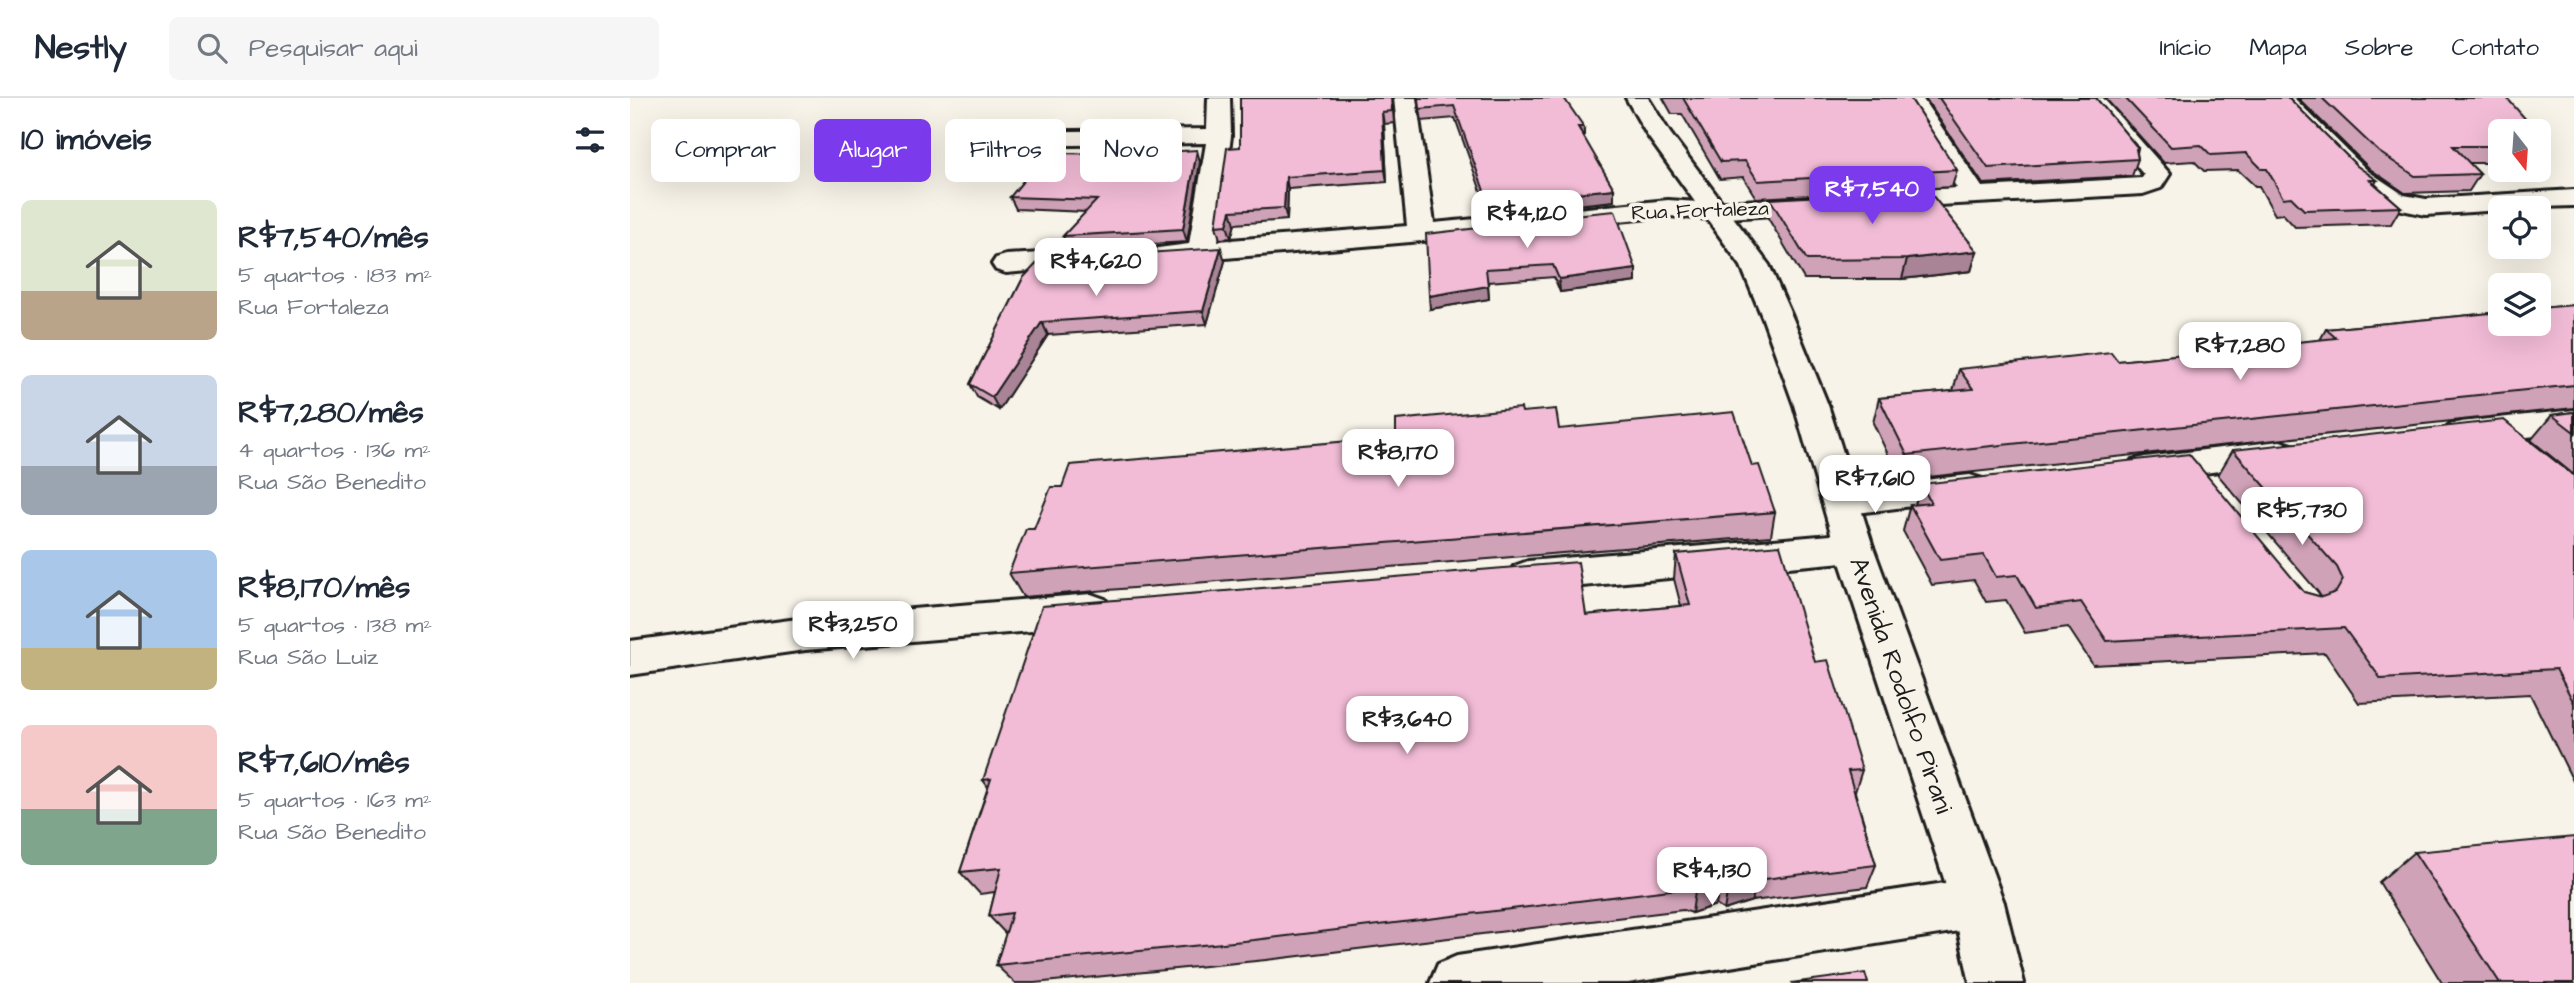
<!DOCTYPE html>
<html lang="pt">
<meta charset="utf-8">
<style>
:root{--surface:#fff;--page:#f6f6f7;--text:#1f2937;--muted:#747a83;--line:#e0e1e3;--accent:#7c3aed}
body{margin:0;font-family:"Architects Daughter",sans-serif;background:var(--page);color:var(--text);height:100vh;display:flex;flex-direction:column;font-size:26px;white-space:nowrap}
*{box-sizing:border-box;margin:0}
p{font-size:23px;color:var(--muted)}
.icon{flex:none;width:38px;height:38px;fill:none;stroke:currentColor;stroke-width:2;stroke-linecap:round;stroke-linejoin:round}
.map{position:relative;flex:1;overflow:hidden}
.side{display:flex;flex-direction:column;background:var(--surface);width:630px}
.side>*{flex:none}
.hud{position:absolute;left:21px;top:21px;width:665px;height:63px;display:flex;gap:14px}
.needle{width:46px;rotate:163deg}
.buttons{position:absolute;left:1858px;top:21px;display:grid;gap:14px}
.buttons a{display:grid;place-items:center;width:63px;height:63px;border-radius:10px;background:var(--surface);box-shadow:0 7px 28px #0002;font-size:35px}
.price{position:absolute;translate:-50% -60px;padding:0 16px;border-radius:14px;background:#fff;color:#222;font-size:23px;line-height:46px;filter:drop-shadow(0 2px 4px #0008)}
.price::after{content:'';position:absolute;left:50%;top:42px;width:21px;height:16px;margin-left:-10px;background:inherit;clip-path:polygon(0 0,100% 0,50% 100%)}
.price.active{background:var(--accent);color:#fff}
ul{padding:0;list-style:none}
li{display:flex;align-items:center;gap:21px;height:175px;padding:0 21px}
li span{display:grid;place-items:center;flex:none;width:196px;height:140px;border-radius:10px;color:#555}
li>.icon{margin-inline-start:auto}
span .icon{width:84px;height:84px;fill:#fffc;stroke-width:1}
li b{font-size:30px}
h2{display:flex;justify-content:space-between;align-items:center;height:84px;padding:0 21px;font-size:30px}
.tag{padding:0 24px;border-radius:10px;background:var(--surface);box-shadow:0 7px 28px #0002;font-size:24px;line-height:63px}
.tag.active{background:var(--accent);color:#fff}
header{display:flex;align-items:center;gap:42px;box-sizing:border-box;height:98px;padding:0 35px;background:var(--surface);border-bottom:2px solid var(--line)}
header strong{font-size:33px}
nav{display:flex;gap:38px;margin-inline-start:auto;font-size:24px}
.search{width:490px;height:63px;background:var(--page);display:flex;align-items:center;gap:18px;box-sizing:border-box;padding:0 24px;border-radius:10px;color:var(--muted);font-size:26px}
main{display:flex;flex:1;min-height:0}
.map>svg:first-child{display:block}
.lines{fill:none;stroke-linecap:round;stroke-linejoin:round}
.minor-casing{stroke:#1c1c1c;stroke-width:6}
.secondary-casing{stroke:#1c1c1c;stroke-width:6}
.minor{fill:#f7f3e8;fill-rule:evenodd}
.secondary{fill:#f7f3e8;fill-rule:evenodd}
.wall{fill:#d0a2b8;stroke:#1c1c1c;stroke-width:2}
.shaded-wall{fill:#a98496;stroke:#1c1c1c;stroke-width:2}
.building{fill:#f2bcd6;stroke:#1c1c1c;stroke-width:2}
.labels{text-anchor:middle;stroke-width:7;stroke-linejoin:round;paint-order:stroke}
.far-street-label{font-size:21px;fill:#1c1c1c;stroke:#f7f3e8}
.street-label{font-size:26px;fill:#1c1c1c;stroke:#f7f3e8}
</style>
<header>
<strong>Nestly</strong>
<div class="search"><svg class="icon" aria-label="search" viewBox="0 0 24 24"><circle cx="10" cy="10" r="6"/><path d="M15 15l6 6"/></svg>Pesquisar aqui</div>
<nav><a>Início</a><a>Mapa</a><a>Sobre</a><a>Contato</a></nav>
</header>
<main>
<section class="side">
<h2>10 imóveis<svg class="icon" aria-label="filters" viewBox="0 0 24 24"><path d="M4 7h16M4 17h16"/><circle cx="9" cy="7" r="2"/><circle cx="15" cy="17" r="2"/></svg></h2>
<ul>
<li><span style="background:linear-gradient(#dfe7d0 65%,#b9a48a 0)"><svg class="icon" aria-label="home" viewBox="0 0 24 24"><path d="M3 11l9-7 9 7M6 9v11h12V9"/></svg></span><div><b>R$7,540/mês</b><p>5 quartos · 183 m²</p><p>Rua Fortaleza</p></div></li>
<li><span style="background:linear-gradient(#c9d6e8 65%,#9aa5b1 0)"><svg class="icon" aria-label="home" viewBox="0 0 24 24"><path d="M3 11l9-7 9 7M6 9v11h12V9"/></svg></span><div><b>R$7,280/mês</b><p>4 quartos · 136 m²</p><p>Rua São Benedito</p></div></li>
<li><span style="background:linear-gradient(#a9c7e8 70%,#c2b280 0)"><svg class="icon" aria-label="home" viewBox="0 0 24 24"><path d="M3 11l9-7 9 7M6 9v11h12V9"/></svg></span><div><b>R$8,170/mês</b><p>5 quartos · 138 m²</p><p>Rua São Luiz</p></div></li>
<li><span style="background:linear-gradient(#f6c9c9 60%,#7fa58c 0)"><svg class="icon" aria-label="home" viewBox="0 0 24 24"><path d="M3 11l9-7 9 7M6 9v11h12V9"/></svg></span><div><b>R$7,610/mês</b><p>5 quartos · 163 m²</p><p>Rua São Benedito</p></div></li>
</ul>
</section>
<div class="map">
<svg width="1944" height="885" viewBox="0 0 1944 885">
<rect width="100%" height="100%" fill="#f7f3e8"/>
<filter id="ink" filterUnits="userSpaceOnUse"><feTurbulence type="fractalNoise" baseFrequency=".0143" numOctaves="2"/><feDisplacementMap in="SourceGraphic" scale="14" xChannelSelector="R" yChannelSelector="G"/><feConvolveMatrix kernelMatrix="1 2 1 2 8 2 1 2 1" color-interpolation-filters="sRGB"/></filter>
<g filter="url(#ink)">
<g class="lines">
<defs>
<path id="minor" d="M578,0h22l1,38 -13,105 189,-15 -13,-128h22l18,125 234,-23 45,3 107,-7 9,2 4,6 -4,6 -9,2 -107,7 -45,-3 -246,25 -254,22 -10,-3 -4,-6 4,-6 31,-4 17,-101 -205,3 -9,-2 -3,-5 3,-5 9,-2 206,-3z
M1270,0h22l60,89 160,-9 2,-3 -64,-77h23l67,76 -9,14 -18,6 -260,14 -9,-2 -4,-6 4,-6 9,-2 74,-4z
M1640,0h24l74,73 36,24 22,4 148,-9v16l-73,2v2l-75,5 -39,-8 -37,-26z
M461,152l10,3 4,6 -4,6 -95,8 -10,-3 -4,-6 4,-6 10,-3z
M1944,312v22l-113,12 -12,-3 -5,-8 5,-8 12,-3z
M1650,343l13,4 5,8 -5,8 -148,20 -13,-3 -5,-9 5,-9 13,-3z
M1340,377l13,4 5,9 -5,9 -142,18 -13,-4 -6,-9 6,-9 13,-4z
M1224,435l14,4 5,10 -5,10 -14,4 -326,30 -14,-5 -6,-10 6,-10 14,-5z
M461,496l14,5 6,11 -6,11 -14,5 -286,24 -175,25v-34l175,-23z
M1348,780l18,8 8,17 -8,17 -18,8 -350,55h-198l8,-19 19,-8z"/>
<path id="secondary" d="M996,0h22l22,35 99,132 24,54 35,86 45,142 131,356 20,80h-54l-18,-80 -117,-356 -41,-142 -31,-86 -22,-53 -94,-131z"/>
</defs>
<use href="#minor" class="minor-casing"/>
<use href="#secondary" class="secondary-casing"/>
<use href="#minor" class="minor"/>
<use href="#secondary" class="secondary"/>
</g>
<path class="wall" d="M610,0h152l2,25 -10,1 3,58 -99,7 -1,31 -52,4 -4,14 -11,1 -4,-13 24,-79z
M788,0h146l20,41 30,50v12l-125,13 -34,-96 -33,3z
M1033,0h247l47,72 -5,17 -196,11 -13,-21 -23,2 -38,-65h-10z
M1295,0h171l42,50 -1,5 1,6 -6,17 -149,8z
M1475,0h184l68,68 20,14 -2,4 26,23 -10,17 -96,3 -12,-13 -8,1 -16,-29h-4l-17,-16 -34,1 -10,-10 -30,2z
M1668,0h209l-6,33v32h-32l11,11 -11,17 -64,2 -35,-24z
M1909,37l10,11 -10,15z
M500,56l70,8 -13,80 -119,7 -5,-13 23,-24 -70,-3 -6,-12z
M1140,101l207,52 -6,20 -69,8h-98l-36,-61z
M866,124l140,47v13l-76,10 -6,-15 -66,5 1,17 -59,10 66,-82z
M595,163l-18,63 -159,11 -49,75 -22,-13 -7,-13 53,-106z
M1944,207v103l-674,72 -27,-57 6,-25 74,-7 6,-22 159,-8 202,-21 6,-11z
M892,314l37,17 193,37 23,46 -4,24 -748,61 -14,-24 25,-44 28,-42 334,-50z
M1944,314v63l-43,-35 21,-25z
M1603,352l341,26v307l-44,-89 -171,9 -34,-50 -232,12 -25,-38 -43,6 -19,-33 -20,2 -12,-22 -42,5 -29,-54 7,-26h5l6,-21 400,113 -3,-5 -100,-117z
M1046,456l139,108 47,108 -7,22 21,73 -9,22 -115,14 -28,9 -8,-5 -24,8 -9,-3 -417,50 -232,23h-19l-19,-18 10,-31 -17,-18 6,-24 -15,2 -20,-22 28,-85 -5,-7 603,-165 95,-9 -7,-27z
M1784,754l160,131h-132l-63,-101z"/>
<path class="shaded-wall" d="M752,14l2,12 3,58 -2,-12z
M948,29h6v11z
M567,52l3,12 -13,80 -4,-13z
M656,79l2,12 -1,31 -3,-12z
M984,91v12l-125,13 -1,-12z
M601,113l4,13 -4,14 -4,-13z
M591,150l4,13 -18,63 -4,-13z
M1347,153l-6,20 -69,8 5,-20z
M1006,171v13l-76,10 -1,-13z
M858,188l1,13 -59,10 -1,-13z
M412,224l6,13 -49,75 -7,-13z
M1127,782l-5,21 -28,9 4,-22z
M1090,786l-4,21 -24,8 3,-22z"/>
<path class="building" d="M610,0h151l1,13 -10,1 3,58 -99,7 -2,31 -53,3 -4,14 -11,1 11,-78 13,-1z
M789,0h145l20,29h-6l36,62 -126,13 -34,-96 -34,3z
M1053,0h227l47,72 -199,11 -13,-20 -24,1z
M1309,0h157l42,50 -2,1 2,10 -150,9z
M1495,0h164l68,68 20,14h-7l31,27 -97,3 -13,-13 -8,1 -16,-29h-5l-16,-16 -35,2 -10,-10 -30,2z
M1692,0h185l29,33h-35v15h-48l27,28 -65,2 -36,-24z
M1909,37l10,11h-10z
M567,52l-14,79 -120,7 34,-36 -87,-3 36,-44 84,1z
M1298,92l49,61 -70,8 -100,1 -37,-61z
M985,113l21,58 -77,10 -6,-14 -67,4 2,17 -59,10 -3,-62 71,-8 -1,-4z
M591,150l-18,63 -161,11 -50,75 -22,-13 53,-106 17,-18z
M1944,207v80l-667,70 -28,-57 94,-9 -14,-20 152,-17 7,9 218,-23 -10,-9 175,-17v12h38v-16z
M891,310l1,4 34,-3 3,20 175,-17 18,54 7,-1 16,47 -766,61 17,-44h8l17,-42h11l8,-22 326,-28v-17z
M1944,314v20l-22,-17z
M1874,322l70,56v227l-18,-34 -175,10 -37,-51 -237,13 -26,-39 -45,6 -19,-33 -21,2 -12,-22 -44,5 -30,-55 21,-2 -10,-19 268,-30 115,138 18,5 14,-5 7,-12 -6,-13 -104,-117z
M1150,447l35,117 13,-2 34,110 -14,1 28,94 -119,15 -29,8 -8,-4 -25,7 -9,-3 -432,52 -258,25 16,-52 -23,3 12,-48 -41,4 31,-93 -8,1 59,-174 536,-44 8,53 104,-10 -14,-51z
M1944,739v146h-74l-86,-131z
M1235,875l3,10h-77z"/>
</g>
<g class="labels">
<g class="far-street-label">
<text transform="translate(1070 112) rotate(-2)" y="7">Rua Fortaleza</text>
</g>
<g class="street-label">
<text transform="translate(1272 587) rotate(71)" y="9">Avenida Rodolfo Pirani</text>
</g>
</g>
</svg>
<div class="buttons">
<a><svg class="needle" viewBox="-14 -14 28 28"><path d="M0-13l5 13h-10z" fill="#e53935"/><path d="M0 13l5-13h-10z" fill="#747a83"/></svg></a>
<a><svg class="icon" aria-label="locate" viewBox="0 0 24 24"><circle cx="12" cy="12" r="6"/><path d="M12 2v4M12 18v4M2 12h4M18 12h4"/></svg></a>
<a><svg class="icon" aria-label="layers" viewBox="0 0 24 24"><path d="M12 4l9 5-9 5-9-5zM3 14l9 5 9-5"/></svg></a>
</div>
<b class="price active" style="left:1242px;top:128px">R$7,540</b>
<b class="price" style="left:897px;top:152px">R$4,120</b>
<b class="price" style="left:466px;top:200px">R$4,620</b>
<b class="price" style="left:1610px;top:284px">R$7,280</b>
<b class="price" style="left:768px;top:391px">R$8,170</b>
<b class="price" style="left:1245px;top:417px">R$7,610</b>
<b class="price" style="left:1672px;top:449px">R$5,730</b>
<b class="price" style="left:223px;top:563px">R$3,250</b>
<b class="price" style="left:777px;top:658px">R$3,640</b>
<b class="price" style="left:1082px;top:809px">R$4,130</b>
<div class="hud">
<a class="tag">Comprar</a>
<a class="tag active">Alugar</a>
<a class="tag">Filtros</a>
<a class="tag">Novo</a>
</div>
</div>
</main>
